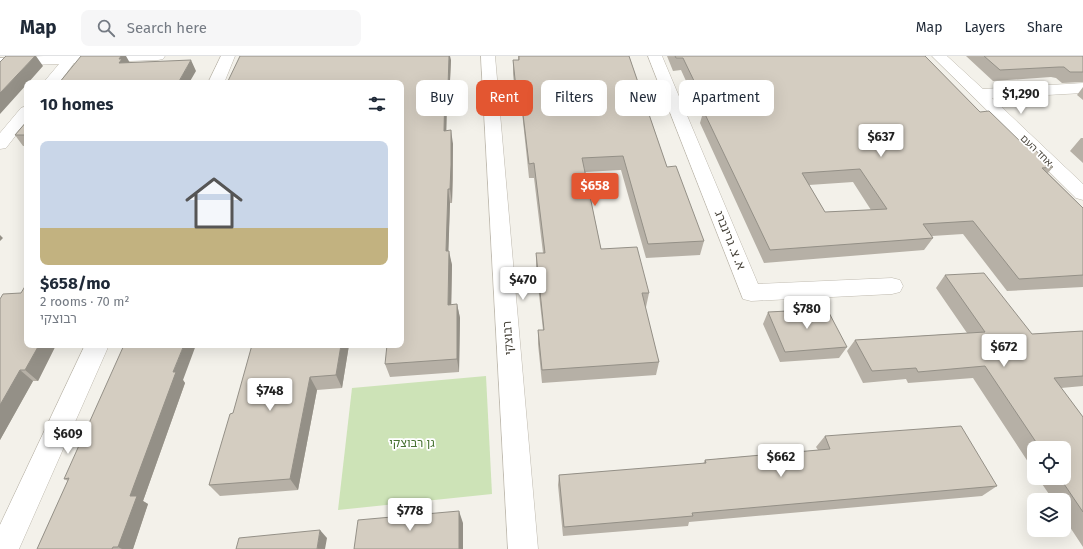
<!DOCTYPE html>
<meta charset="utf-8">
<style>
:root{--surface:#fff;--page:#f6f6f7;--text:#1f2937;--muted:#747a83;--line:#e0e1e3;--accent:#e35631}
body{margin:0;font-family:"Fira Sans","Noto Sans Hebrew",sans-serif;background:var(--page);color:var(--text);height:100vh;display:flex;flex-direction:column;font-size:15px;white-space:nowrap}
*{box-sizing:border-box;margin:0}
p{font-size:13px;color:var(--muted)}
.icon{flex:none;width:22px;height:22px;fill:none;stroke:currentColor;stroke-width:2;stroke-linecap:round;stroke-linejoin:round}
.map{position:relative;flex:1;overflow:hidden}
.drawer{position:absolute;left:24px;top:24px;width:380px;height:268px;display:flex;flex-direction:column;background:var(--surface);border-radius:8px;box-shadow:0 4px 16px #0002}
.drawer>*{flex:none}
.guide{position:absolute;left:416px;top:24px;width:380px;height:36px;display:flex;gap:8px}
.controls{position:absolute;left:1027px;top:385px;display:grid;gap:8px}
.controls a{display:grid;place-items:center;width:44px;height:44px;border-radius:8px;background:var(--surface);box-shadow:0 4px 16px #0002;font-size:20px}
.price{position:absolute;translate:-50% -34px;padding:0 9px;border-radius:4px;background:#fff;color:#222;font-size:13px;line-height:26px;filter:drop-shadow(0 1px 2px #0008)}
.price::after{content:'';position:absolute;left:50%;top:24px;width:12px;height:9px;margin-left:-6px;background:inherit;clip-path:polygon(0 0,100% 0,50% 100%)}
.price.selected{background:var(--accent);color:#fff}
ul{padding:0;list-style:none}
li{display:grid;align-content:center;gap:8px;height:212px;padding:0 16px}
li+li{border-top:1px solid var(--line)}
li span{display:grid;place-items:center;height:124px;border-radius:8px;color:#555}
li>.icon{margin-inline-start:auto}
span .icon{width:72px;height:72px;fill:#fffc;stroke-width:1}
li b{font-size:17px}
h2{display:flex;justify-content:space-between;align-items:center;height:48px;padding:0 16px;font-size:17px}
.pill{padding:0 14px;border-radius:8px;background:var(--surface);box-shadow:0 4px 16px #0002;font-size:14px;line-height:36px}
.pill.selected{background:var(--accent);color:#fff}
header{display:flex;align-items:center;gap:24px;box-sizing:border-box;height:56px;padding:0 20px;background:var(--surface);border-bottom:1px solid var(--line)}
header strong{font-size:19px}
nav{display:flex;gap:22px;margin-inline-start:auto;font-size:14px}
.search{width:280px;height:36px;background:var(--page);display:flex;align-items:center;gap:10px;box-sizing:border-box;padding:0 14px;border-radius:8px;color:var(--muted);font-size:15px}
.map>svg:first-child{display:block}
.green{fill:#cde3b7}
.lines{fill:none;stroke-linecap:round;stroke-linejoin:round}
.minor-casing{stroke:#beb9ae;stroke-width:1}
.minor{fill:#fff;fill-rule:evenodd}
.wall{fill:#b6b0a6;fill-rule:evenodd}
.shaded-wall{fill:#949087}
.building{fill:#d4cdc1;stroke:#949087;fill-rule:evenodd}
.labels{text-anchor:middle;stroke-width:3.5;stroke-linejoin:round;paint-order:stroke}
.far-street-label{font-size:10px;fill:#464239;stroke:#fff}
.street-label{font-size:12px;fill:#464239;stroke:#fff}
.park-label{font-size:12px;fill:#477232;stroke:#fff}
</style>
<header>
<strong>Map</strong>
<div class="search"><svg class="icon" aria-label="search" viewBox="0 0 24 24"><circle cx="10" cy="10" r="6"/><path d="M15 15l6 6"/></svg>Search here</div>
<nav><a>Map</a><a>Layers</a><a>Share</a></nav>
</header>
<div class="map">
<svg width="1083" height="493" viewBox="0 0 1083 493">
<rect width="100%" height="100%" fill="#f3f1ea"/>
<path class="green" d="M486,320l6,118 -154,16 14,-122z"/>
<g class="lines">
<defs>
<path id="minor" d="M44,0h121l-2,3 -5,1 -84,3 -15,20h-16l16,-19 -59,2v-8z
M221,0h14l-11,27h-16z
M481,0h14l43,493h-30z
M648,0h14l96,228 134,-6 8,2 3,6 -3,6 -8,2 -141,7 -8,-2z
M932,0h15l36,33 100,-6v10l-91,5 91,86v16l-7,-2z
M27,50v15l-21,27 -6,1v-16l21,-25z
M85,289h24l-90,204h-19v-24z"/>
</defs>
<use href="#minor" class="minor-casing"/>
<use href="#minor" class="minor"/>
</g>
<path class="wall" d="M518,0h111l38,111 37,74 -4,14 -54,3 -25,-88 -36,2 16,77 48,44 -3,14h-1l14,55 -3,13 -114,8 -4,-39v-14h5l-7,-62v-15h7l-9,-75h-5l-7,-66h-5l-4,-38v-14h5z
M667,0h258l55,56 73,55 -5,6 35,35v79l-76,4 -44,-57 -31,2 1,2 -9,12 -160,13 -64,-140 2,-7 -21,-46 -8,1zM853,126l18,28 -46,2 -16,-27z
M966,0h117v26l-21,1 -6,-5 -5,-1 -58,4z
M451,4l-2,41h-2l-1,30 7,13v35l-1,24h-2l-2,48 4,14 -1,40 6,-1 3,14 -1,54 -69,5 -5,-13 16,-19v-262h-172l-1,-2z
M1083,31v13l-6,-5z
M27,65v25h-4l-8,-11z
M1081,82h2v25l-13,-12z
M945,219l87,59 51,-3v55l-22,2 22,29v130l-19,-29v-18h-11l-15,-22h26v-30h-30v23l-61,-93 -65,5 -2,-4 -43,4 -16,-32 8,-11 112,-7 -31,-45z
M21,237l6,52h29l-18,36h-5l-33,59v-141z
M768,256l79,35 -8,11 -59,4 -17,-38z
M349,289l-7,43 -25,2 -19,100 -78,6 -11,-11 24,-72z
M183,324l2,3 -42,118 5,3 -15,45h-96l31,-68 -4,-2z
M825,380l172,50 -15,10 -293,26 -1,4 -125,10 -5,-51 1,-10 144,-11 2,-4 113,-10 -2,-3z"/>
<path class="shaded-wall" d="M35,0h1l7,10 -15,17h-1v1l-27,30v-21z
M121,0h5l4,7 -3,4 -8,-4v-4z
M449,0h1l1,4 -2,41 -1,-14z
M191,4l5,11 -7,12h-11z
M445,31l2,14 -1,44 -2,-14z
M451,74l2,14 -1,59 -2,-14z
M448,133l2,14 -2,62 -2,-14z
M0,179l3,3 -3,3z
M449,195l3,14 -1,53 -3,-13z
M457,248l3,14 -1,54 -2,-13z
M39,289h17l-18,36 -13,-11z
M184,289h12l-13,35 2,3 -42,118 5,3 -15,45h-11l-4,-2 12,-51 43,-124z
M341,289h8l-7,43 -6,-13z
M20,314l13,11 -33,59v-35z
M310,321l7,13 -19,100 -8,-11z
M459,455l4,12v26h-4z
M320,474l7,8 -2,11h-8z"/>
<path class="building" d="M6,0h29l-35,37v-31z
M81,0h40l-2,3h3l-3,4 72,-3 -13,23h-119z
M240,0h209l-1,31h-3l-1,44 7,-1v35l-1,24h-2l-2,62h3l-1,54 9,-1v55l-72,5 2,-19h14v-262h-163l1,-2h-11z
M519,0h110l38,111 9,-1 28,75 -56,3 -25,-88 -41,2 19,91 36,-2 12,46h-7l17,69 -117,8 -4,-40h6l-8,-77h9l-11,-90 -5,1 -8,-66h-4l-4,-38h6z
M675,0h250l55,56 9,-1 35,34h6l23,22 -11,1 41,40v67l-64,4 -46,-58 -50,3 10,14 -163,12 -67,-140h5l-25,-52h-7zM860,113l27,40 -62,3 -23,-39z
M984,0h99v16h-13l-6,-5h-5l-59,3z
M27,65v14h-12z
M984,217l48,61 51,-3v45l-29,2 29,39v95l-23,-34h4v-30h-24l-55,-82 -67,6 -2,-4 -44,3 -17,-31 130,-8 -40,-57z
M27,227v62h12l-14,25h-5l-20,35v-106l3,-5 18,-1z
M827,253l20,38 -62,5 -17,-40z
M124,289h60l-11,27h3l-46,124h7l-19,51h-5l-1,2h-75l32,-71 -5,1z
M252,289h89l-5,30 -26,2 -20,102 -81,6 21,-71 3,-1z
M961,370l36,60 -305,27 1,3 -129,11 -5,-52 147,-12 -1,-3 125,-11 -5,-13z
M459,455v38h-105l4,-29z
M320,474l-3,19h-81l3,-11z"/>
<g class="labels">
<g class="far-street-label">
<text transform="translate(1037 94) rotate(44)" y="4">אחד העם</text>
</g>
<g class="street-label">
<text transform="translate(730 184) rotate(68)" y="4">א. צ. גרינברג</text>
<text transform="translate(508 282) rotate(-94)" y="4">רבוצקי</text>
</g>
<g class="park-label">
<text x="412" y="391">גן רבוצקי</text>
</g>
</g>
</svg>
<div class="controls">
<a><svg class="icon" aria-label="locate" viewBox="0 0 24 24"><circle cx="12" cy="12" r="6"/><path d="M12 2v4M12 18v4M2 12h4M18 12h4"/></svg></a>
<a><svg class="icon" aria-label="layers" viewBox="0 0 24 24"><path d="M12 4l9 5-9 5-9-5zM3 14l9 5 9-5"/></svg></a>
</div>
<b class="price" style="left:1021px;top:59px">$1,290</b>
<b class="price" style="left:881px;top:102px">$637</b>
<b class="price selected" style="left:595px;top:151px">$658</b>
<b class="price" style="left:523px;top:245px">$470</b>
<b class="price" style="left:807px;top:274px">$780</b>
<b class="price" style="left:1004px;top:312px">$672</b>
<b class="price" style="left:270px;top:356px">$748</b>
<b class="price" style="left:68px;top:399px">$609</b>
<b class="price" style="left:781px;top:422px">$662</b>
<b class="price" style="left:410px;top:476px">$778</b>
<div class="guide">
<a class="pill">Buy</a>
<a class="pill selected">Rent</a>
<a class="pill">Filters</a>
<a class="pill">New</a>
<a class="pill">Apartment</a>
</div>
<section class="drawer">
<h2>10 homes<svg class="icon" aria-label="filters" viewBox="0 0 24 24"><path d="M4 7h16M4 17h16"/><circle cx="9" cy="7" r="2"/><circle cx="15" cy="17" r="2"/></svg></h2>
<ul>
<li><span style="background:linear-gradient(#c9d6e8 70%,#c2b280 0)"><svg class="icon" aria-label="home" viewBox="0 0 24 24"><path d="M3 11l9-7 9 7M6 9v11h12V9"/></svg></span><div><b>$658/mo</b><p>2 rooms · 70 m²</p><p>רבוצקי</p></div></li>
</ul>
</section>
</div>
